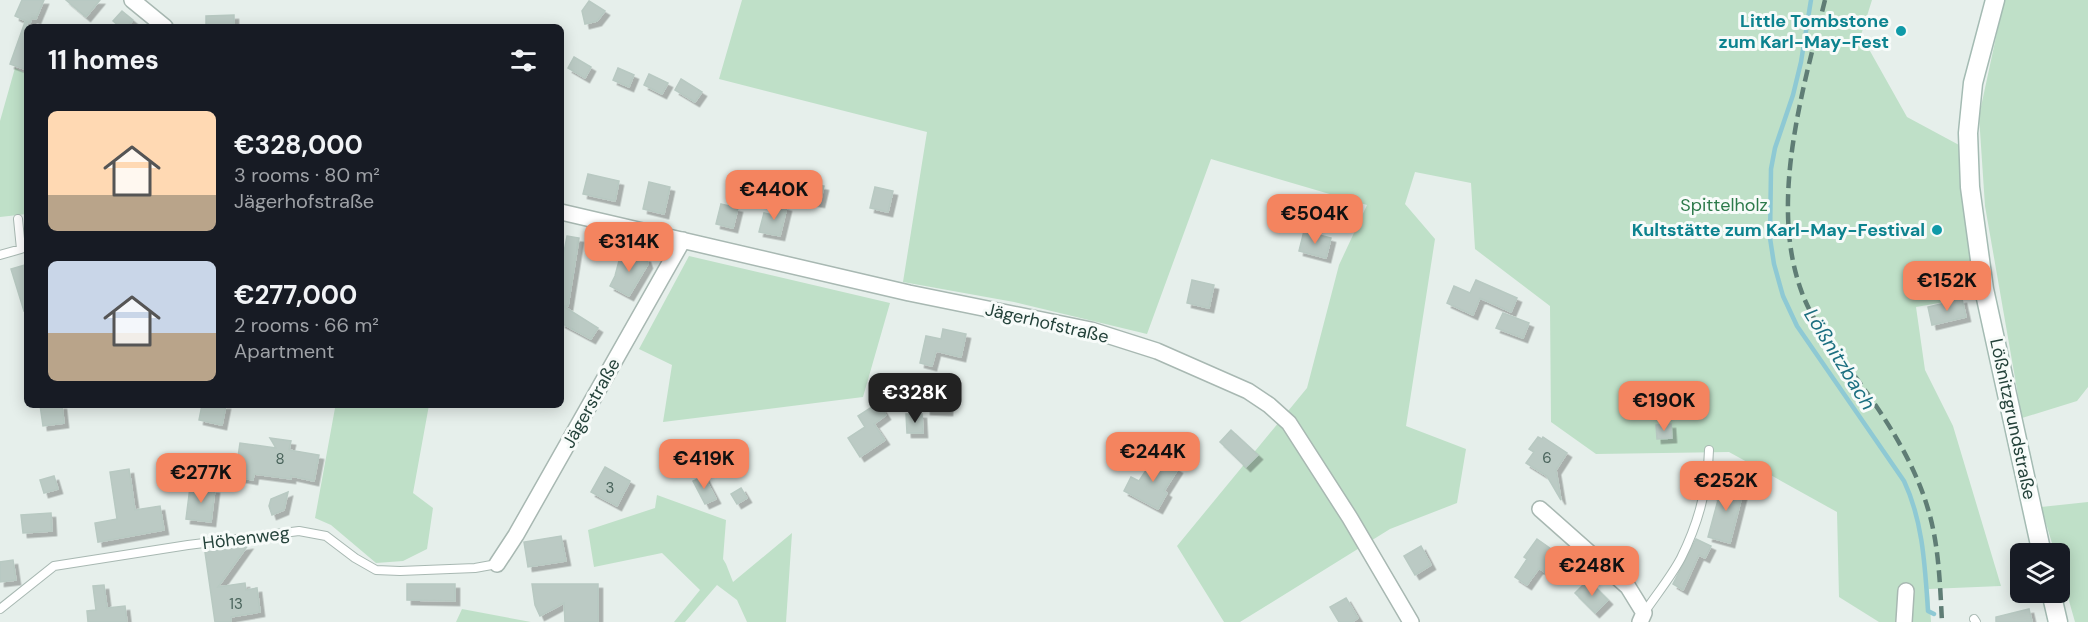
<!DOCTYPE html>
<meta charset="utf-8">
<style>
:root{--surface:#171b24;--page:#242831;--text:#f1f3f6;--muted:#9ea1a6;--accent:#f4845f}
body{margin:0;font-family:"DM Sans",sans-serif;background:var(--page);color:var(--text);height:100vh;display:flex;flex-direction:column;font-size:22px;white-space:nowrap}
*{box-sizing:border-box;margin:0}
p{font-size:20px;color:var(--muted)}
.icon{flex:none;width:33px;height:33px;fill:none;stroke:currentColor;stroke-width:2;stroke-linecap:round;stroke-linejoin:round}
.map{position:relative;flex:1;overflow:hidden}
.drawer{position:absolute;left:24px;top:24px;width:540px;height:384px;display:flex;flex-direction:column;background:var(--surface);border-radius:9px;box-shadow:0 3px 15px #0003}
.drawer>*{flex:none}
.controls{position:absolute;left:2010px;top:543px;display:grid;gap:12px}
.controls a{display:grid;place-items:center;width:60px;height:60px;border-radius:9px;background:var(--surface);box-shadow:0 3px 15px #0003;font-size:30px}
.price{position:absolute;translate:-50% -51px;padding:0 14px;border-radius:12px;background:var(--accent);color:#111;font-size:20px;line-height:39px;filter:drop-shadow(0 2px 3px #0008)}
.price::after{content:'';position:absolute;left:50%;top:36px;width:18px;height:14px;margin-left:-9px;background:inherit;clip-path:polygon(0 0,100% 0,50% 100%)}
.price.active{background:#222;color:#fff}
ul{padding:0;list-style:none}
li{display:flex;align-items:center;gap:18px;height:150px;padding:0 24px}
li span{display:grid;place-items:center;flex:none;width:168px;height:120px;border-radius:9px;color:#555}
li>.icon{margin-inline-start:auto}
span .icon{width:72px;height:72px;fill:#fffc;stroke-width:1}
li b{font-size:26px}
h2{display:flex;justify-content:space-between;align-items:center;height:72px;padding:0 24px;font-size:26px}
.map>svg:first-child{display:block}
.green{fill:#bfe0c8}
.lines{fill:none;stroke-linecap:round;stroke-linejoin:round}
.stream{stroke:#8ec9d4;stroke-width:4.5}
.building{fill:#bbcac4;stroke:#b8c9c2;stroke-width:1.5;filter:url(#shadow)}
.lane-casing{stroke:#a8b8b2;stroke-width:10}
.street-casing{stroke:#a8b8b2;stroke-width:18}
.secondary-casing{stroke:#a4bbb3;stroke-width:21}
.lane{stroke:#fff;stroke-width:8}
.street{stroke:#fff;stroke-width:15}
.secondary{stroke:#fff;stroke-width:18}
.rail{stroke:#5f7d75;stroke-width:4.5;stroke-dasharray:12 6;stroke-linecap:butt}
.culture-dot{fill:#0f9aa8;stroke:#f7fbf9;stroke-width:2}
.labels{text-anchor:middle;stroke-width:6;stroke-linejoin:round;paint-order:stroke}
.number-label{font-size:15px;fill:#4a645c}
.culture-label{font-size:18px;font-weight:bold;fill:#0d838f;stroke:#f7fbf9;text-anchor:end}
.park-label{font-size:18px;fill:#2d7a4b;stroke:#f7fbf9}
.street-label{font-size:18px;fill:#24423a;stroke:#f7fbf9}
.water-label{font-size:20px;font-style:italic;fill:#1c6f80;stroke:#f7fbf9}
</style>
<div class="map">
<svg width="2088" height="622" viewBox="0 0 2088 622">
<defs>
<filter id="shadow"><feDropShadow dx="4.5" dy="4.5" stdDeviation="0" flood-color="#0004"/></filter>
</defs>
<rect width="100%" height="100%" fill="#e6efeb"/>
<path class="green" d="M742,0h1130l-11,35 46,82 52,28 15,152 -58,10 9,63 28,56 48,160 -72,3 2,33h-52l-40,-25 -2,-85 -108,-60 -133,2 -45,-32 -1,-116 -75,-57 -4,-66 -56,-11 -10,32 30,35 -29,187 60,23 -9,54 -67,26 -150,93h-16l-47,-76 130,-158 32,-123 28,-60 -156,-46 -64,175 -133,-32 -111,-20 24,-150 -208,-53z
M2004,0h84v387l-11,14 -55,17 -37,-212 -6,-90z
M15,68l12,6v140l-27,3v-96z
M689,256l201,47 -27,94 -200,25 9,-57 -33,-16z
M324,405h105l-16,88 20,15 -6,41 -24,12 -27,2 -45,-38 -16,-7 20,-110z
M657,495l69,25 -3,39 3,5 7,18 59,-49 -6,89h-39l-10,-22 -20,-15 -32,37h-11l26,-32 -38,-37 -68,14 -6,-37 67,-22z
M2088,502v120h-13l-15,-53v-15l-5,-1 -14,-46z
M462,609l69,13h-75z"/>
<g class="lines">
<path class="stream" d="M1811,0l-10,62 -8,33 -18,53 -4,21 -1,69 4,26 9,32 14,30 107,155c19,40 21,86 24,130l6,3"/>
</g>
<path class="building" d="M22,0h22l-8,19 -4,-1 -2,5 -15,-7z
M66,0h34l-14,17z
M589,1l16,10 -8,10 -12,3 -3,-13z
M122,11l11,9 -6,7h-7l-7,-6z
M234,15v12h-28v-11z
M25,22h2v48l-17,-6z
M574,57l17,10 -6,11 -17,-10z
M618,68l16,7 -5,12 -16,-7z
M649,74l19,9 -6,11 -18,-9z
M681,79l21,13 -7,10 -20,-12z
M588,174l31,7 -4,20 -32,-7z
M649,182l21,5 -6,27 -21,-5z
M802,182l22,4 -4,17 -21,-4z
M875,187l18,4 -5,21 -18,-4z
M721,204l17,4 -5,20 -17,-4z
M776,204l11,3 -7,29 -21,-4 5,-19 9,2z
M1304,231l27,7 -5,20 -27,-7z
M567,236l12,2 -11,68h-5l35,22 -7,11 -30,-16v-55z
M621,253l25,5 2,6 -19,32 -19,-10 5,-10z
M25,265l2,6v39l-3,1 -13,-42z
M1192,280l22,5 -5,23 -22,-5z
M1476,280l41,18 -6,14 -31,-14 -7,17 -26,-12 7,-17 16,7z
M1962,299l4,18 -34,8 -4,-18z
M1503,313l26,10 -6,15 -27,-10z
M943,329l23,5 -5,23 -25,-6 -4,15 -12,-3 6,-27 15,3z
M926,386h23l-1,25 -22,-1z
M878,403l8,12 -12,9 11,16 -25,17 -12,-19 17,-11 -7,-11z
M40,405h22l2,18 -21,3z
M202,405h24l-4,20 -23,-5z
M906,414h16l1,19h-16z
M1671,424l1,14 -15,1 -1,-14z
M1231,430l27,25 -12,12 -26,-25z
M1538,437l4,2 1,-2 24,16 -11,17 5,30 -14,-24 -21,-13 8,-11 -5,-3z
M270,438l21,3 -2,9 30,5 -5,26 -23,-5v3l-37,-5 -1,6 -18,-3 5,-34 36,5z
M1156,455l22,14 -14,22 3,2 -9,16 -34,-18 7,-14 8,4z
M605,467l25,14 -13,25 -26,-14z
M129,469l6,41 25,-4 4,24 -66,12 -3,-19 22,-4 -7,-47z
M54,476l4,13 -14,4 -4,-13z
M704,476l12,23 -11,5 -12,-23z
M1720,482l24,6 -14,55 -22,-6 10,-37 -3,-1z
M190,487l25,2 -4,33 -25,-3z
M741,488l6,10 -10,6 -6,-10z
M288,492l-4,18 -12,5 -3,-9 2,-7z
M51,513l1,18 -29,2 -2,-18z
M561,536l5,25 -38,6 -4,-25z
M1537,539l24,17 -14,18 -8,-6 -12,17 -12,-8 12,-18 -3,-2z
M1696,539l15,7 -6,12 -6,-3 -16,35 -10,-6z
M248,545l-30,42 27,-4 1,7 11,-2 3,24 -29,5v5h-16l-10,-70z
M1421,546l10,19 -16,10 -11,-19z
M13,560l3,20 -16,2v-20z
M1588,580l20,20 -13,13 -20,-20z
M407,584h48v17l-48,-1z
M532,584h66v38h-33l-1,-19 -24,13 -5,-11z
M104,585l3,23 18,-2 2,16h-39l-1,-11 9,-1 -3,-24z
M1346,598l12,20 -6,4h-13l-9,-15z
M2029,609l3,13h-36v-5z"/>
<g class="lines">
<defs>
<path id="lane" d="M0,255l21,-6 -3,-30
M0,609l54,-43 134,-21 111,-14 27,5 29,22 21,12 24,1 75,-3 22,-4
M1644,613c12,-18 27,-36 37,-55 17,-34 27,-70 28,-108
M1974,619l2,3"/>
<path id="street" d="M132,0l33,27
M561,212l348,81 182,37 66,21 91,40 21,14 20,18 61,95 61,104
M1540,509l88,78 16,26 -4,9
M497,564l19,-29 167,-295
M1904,622l2,-31"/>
<path id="secondary" d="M1995,0l-22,83 -5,50 2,54 14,102 58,265
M2051,592l7,30"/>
</defs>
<use href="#lane" class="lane-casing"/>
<use href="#street" class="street-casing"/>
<use href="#secondary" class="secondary-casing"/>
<use href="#lane" class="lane"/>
<use href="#street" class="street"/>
<use href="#secondary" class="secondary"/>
<path class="rail" d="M1825,0c-22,89 -56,201 -24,290 13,38 43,70 66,103 25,35 49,75 61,116 11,36 12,76 14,113"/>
</g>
<g class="culture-dot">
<circle cx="1901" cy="31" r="6"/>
<circle cx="1937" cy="230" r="6"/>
</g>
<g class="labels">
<g class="number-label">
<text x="1547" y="463">6</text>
<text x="280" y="464">8</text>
<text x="610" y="493">3</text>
<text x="236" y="609">13</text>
</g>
<g class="culture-label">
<text x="1889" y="27">Little Tombstone<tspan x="1889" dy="21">zum Karl-May-Fest</tspan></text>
<text x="1925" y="236">Kultstätte zum Karl-May-Festival</text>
</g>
<g class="park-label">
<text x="1724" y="211">Spittelholz</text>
</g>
<g class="street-label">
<text transform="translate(1047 323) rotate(13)" y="6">Jägerhofstraße</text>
<text transform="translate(591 403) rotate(-61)" y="6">Jägerstraße</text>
<text transform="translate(2013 419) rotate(78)" y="6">Lößnitzgrundstraße</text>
<text transform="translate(246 538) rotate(-7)" y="6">Höhenweg</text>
</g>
<g class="water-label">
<text transform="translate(1840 359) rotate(58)" y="7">Lößnitzbach</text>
</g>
</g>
</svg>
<div class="controls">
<a><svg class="icon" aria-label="layers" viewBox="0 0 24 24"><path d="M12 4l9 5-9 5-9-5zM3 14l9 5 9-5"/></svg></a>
</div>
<b class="price" style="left:774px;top:221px">€440K</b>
<b class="price" style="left:1315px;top:245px">€504K</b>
<b class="price" style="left:629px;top:273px">€314K</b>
<b class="price" style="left:1947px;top:312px">€152K</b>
<b class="price active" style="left:915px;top:424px">€328K</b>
<b class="price" style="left:1664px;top:432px">€190K</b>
<b class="price" style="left:1153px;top:483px">€244K</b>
<b class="price" style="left:704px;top:490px">€419K</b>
<b class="price" style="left:201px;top:504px">€277K</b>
<b class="price" style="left:1726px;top:512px">€252K</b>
<b class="price" style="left:1592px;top:597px">€248K</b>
<section class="drawer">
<h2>11 homes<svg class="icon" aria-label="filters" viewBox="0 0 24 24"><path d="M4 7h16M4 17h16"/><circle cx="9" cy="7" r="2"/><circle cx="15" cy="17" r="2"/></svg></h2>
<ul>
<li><span style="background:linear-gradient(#ffd9b3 70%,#b9a48a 0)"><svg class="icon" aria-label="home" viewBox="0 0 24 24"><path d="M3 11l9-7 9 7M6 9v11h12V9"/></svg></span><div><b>€328,000</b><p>3 rooms · 80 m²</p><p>Jägerhofstraße</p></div></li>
<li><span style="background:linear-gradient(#c9d6e8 60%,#b9a48a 0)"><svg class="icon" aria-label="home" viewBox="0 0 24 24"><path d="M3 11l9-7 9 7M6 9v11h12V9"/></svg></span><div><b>€277,000</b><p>2 rooms · 66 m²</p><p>Apartment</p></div></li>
</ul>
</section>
</div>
